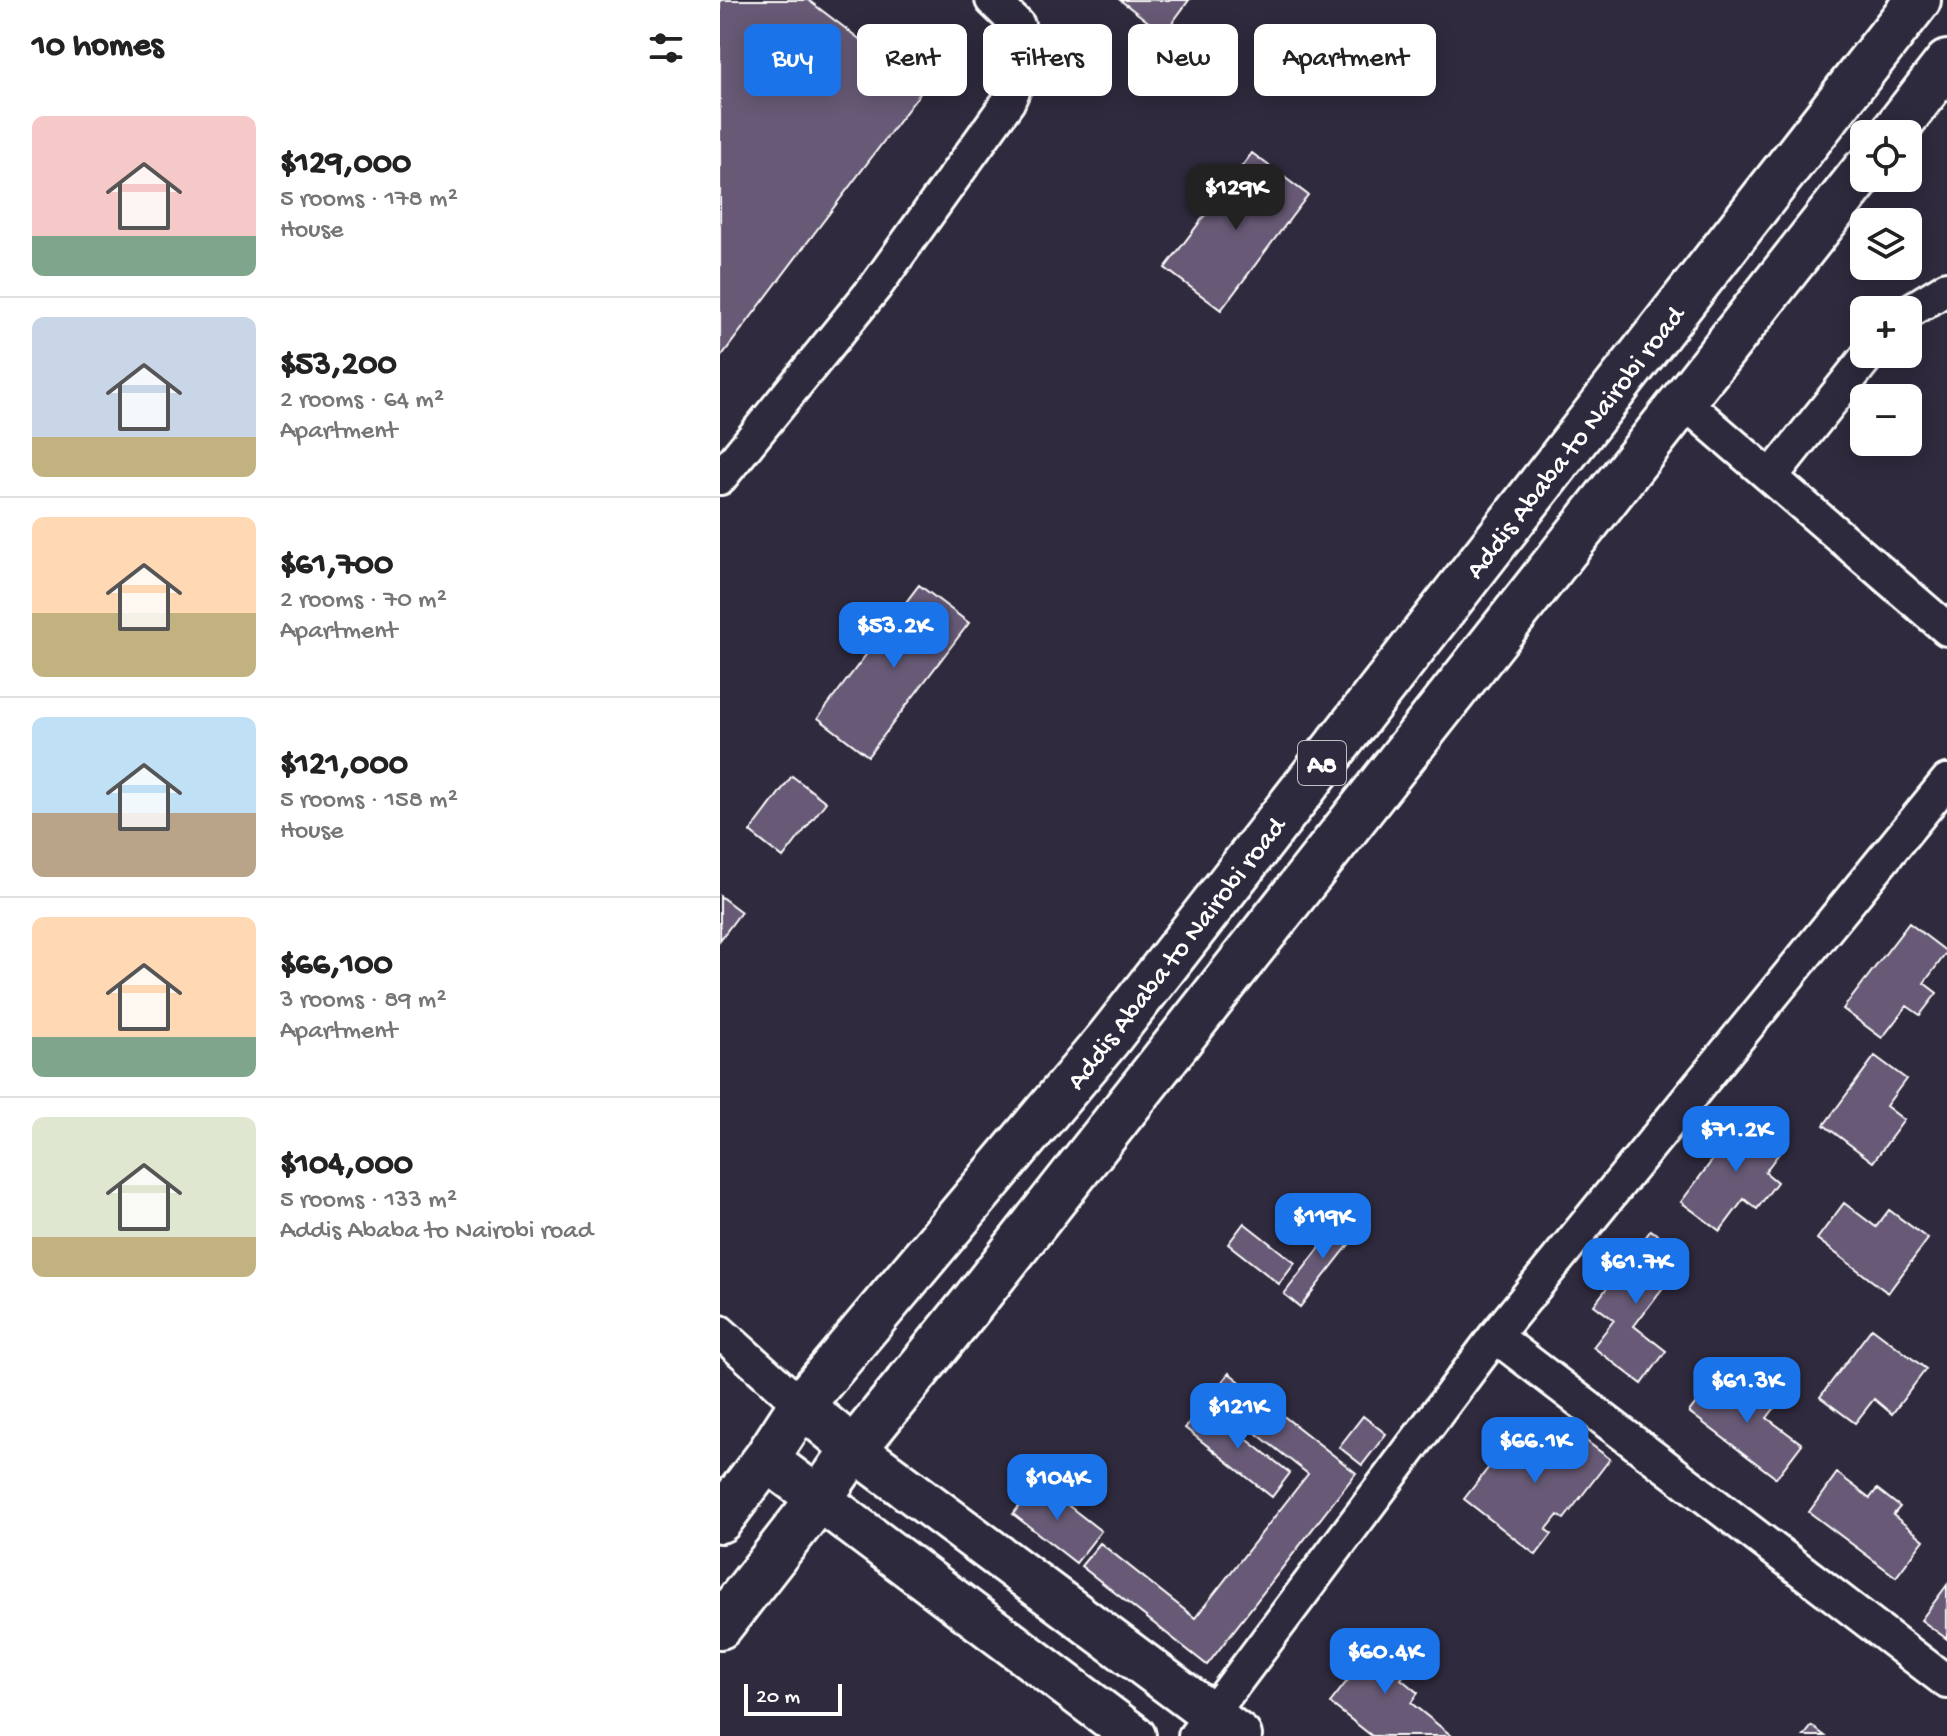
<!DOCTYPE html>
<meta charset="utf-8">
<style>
:root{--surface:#fff;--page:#f6f6f6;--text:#222;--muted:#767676;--line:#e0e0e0;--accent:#1a73e8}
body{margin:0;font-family:"Gochi Hand",sans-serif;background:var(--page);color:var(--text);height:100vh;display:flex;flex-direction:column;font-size:30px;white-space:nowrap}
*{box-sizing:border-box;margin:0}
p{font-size:26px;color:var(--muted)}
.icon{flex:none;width:44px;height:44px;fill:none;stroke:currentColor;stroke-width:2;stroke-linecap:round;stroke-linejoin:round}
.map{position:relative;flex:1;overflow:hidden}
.drawer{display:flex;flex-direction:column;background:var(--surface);width:720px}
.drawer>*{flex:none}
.top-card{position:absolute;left:24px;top:24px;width:760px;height:72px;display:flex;gap:16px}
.tools{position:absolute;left:1130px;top:120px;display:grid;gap:16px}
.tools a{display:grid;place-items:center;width:72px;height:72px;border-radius:12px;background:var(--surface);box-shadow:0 4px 20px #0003;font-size:40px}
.scale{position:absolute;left:24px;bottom:20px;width:98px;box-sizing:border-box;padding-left:8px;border:4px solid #fff;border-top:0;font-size:22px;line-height:28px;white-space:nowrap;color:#fff;-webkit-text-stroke:6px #2f2a3d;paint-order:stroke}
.price{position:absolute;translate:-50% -68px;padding:0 18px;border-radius:16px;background:var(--accent);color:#fff;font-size:26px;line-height:52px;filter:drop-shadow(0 2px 4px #0008)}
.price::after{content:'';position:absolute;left:50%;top:48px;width:24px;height:18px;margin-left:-12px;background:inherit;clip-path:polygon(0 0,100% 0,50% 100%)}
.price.active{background:#222;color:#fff}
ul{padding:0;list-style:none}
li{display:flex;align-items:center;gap:24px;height:200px;padding:0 32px}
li+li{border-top:2px solid var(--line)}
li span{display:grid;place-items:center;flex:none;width:224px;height:160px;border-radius:12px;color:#555}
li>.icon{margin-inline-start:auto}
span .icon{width:96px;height:96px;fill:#fffc;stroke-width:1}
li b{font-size:34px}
h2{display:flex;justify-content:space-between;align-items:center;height:96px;padding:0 32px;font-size:34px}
.pill{padding:0 28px;border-radius:12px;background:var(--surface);box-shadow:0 4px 20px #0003;font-size:28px;line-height:72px}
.pill.active{background:var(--accent);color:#fff}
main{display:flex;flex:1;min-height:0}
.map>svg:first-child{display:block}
.building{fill:#685a76;stroke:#fff;stroke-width:2}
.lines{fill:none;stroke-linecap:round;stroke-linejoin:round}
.minor-casing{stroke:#fff;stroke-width:38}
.major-casing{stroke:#fff;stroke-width:48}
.highway-casing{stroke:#fff;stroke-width:50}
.minor{stroke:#2f2a3d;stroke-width:32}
.major{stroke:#2f2a3d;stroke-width:42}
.highway{stroke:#2f2a3d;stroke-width:44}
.labels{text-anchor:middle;stroke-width:6;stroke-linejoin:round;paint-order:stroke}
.shield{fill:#2f2a3d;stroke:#c1bfc5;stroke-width:2}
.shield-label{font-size:26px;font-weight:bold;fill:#fff}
.street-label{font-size:28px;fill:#fff;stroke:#2f2a3d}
</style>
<main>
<section class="drawer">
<h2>10 homes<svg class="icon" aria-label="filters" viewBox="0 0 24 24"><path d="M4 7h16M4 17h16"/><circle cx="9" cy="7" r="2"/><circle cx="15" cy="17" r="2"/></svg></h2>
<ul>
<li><span style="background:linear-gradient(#f6c9c9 75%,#7fa58c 0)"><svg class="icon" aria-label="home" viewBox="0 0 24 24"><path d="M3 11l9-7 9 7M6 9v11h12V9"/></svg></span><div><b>$129,000</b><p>5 rooms · 178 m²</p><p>House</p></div></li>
<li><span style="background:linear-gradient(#c9d6e8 75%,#c2b280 0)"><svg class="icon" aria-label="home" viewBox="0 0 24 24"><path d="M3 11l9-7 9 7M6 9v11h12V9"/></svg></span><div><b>$53,200</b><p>2 rooms · 64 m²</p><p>Apartment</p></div></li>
<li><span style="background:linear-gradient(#ffd9b3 60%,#c2b280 0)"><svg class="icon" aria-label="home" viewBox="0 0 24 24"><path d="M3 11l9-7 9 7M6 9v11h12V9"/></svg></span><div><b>$61,700</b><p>2 rooms · 70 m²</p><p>Apartment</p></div></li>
<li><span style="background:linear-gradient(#bfe0f5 60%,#b9a48a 0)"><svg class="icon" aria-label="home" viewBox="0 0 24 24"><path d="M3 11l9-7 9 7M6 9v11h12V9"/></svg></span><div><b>$121,000</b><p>5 rooms · 158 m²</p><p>House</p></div></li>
<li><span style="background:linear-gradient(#ffd9b3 75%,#7fa58c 0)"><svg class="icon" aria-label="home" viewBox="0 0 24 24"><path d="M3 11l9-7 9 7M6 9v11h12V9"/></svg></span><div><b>$66,100</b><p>3 rooms · 89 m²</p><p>Apartment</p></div></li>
<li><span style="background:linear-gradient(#dfe7d0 75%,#c2b280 0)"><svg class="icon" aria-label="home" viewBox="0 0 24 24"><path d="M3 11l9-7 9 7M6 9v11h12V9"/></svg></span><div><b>$104,000</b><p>5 rooms · 133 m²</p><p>Addis Ababa to Nairobi road</p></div></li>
</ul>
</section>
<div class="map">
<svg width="1227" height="1736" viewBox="0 0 1227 1736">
<rect width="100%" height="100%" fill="#2f2a3d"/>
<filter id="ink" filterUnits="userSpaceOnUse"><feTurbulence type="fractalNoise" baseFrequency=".0125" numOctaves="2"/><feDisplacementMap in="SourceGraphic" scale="16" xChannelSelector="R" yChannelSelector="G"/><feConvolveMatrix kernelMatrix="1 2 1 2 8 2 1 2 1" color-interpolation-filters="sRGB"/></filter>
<g filter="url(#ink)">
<path class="building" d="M0,0h88l116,88 -204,270z
M400,0h69l-25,34z
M532,153l56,42 -87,115 -56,-42z
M199,585l50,38 -101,133 -50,-38z
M72,776l34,26 -43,56 -33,-26z
M0,896l21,16 -21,28z
M1189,923l38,29 -23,31 13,10 -17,22 -13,-9 -25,32 -39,-29z
M1155,1056l31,23 -20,27 18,14 -31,42 -49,-37z
M1027,1114l39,30 -21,28 12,10 -20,27 -13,-10 -24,32 -39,-29z
M1124,1203l32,24 13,-17 39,29 -40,54 -71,-54z
M625,1215l17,13 -62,79 -16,-13z
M524,1223l51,40 -16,21 -51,-40z
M931,1230l35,27 -52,69 32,25 -24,33 -49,-37 21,-27 -20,-15z
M1152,1328l54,41 -34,45 -18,-15 -19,24 -35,-26z
M509,1373l127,100 -149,192 -126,-99 19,-23 95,75 113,-144 -98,-77z
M995,1378l29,22 12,-16 23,18 -12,16 35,26 -26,34 -87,-66z
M483,1405l87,68 -18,24 -87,-69z
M643,1416l23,18 -24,31 -23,-18z
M805,1421l43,34 13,-18 29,22 -46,60 -6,-4 -12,15 6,4 -16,21 -72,-56z
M1117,1473l33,25 7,-9 23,18 -7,8 31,25 -28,37 -87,-65z
M318,1482l63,49 -25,32 -63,-49z
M1227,1585v54l-26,-19z
M664,1634l32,25 -15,20 17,14 -7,10 41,33h-80l-42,-33z
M1092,1726l13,10h-21z"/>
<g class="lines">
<defs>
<path id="minor" d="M1188,312l39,-24
M964,402l263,227
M1051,477l98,-123
M0,478l156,-192 132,-184 18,-41 -8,-36 -26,-25
M0,1332l81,73
M775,1336l452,346
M475,1736l300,-400 452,-555"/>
<path id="major" d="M81,1405l53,44 386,287
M46,1459l368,277"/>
<path id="highway" d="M1172,134l55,-71
M0,1520l46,-61 35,-54 308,-367 809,-1038
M0,1626l99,-127 35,-50 120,-148 890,-1130"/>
</defs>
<use href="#minor" class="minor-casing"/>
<use href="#major" class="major-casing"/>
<use href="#highway" class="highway-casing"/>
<use href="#minor" class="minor"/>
<use href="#major" class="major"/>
<use href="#highway" class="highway"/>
</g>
</g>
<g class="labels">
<rect class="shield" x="578" y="741" width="48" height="44" rx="6"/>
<g class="shield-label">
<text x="602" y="772">A8</text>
</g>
<g class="street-label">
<text transform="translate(853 441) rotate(-52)" y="10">Addis Ababa to Nairobi road</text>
<text transform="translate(454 952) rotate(-52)" y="10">Addis Ababa to Nairobi road</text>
</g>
</g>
</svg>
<div class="tools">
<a><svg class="icon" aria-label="locate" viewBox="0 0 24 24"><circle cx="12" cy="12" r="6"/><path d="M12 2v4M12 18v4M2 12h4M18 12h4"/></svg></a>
<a><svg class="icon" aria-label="layers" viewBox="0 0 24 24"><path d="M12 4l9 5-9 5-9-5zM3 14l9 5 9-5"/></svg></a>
<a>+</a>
<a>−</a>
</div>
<div class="scale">20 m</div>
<b class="price active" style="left:516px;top:232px">$129K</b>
<b class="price" style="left:174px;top:670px">$53.2K</b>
<b class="price" style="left:1016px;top:1174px">$71.2K</b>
<b class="price" style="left:603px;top:1261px">$119K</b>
<b class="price" style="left:916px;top:1306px">$61.7K</b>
<b class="price" style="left:1027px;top:1425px">$61.3K</b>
<b class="price" style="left:518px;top:1451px">$121K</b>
<b class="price" style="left:815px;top:1485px">$66.1K</b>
<b class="price" style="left:337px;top:1522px">$104K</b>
<b class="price" style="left:665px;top:1696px">$60.4K</b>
<div class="top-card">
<a class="pill active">Buy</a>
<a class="pill">Rent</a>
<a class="pill">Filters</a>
<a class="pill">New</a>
<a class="pill">Apartment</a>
</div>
</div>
</main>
